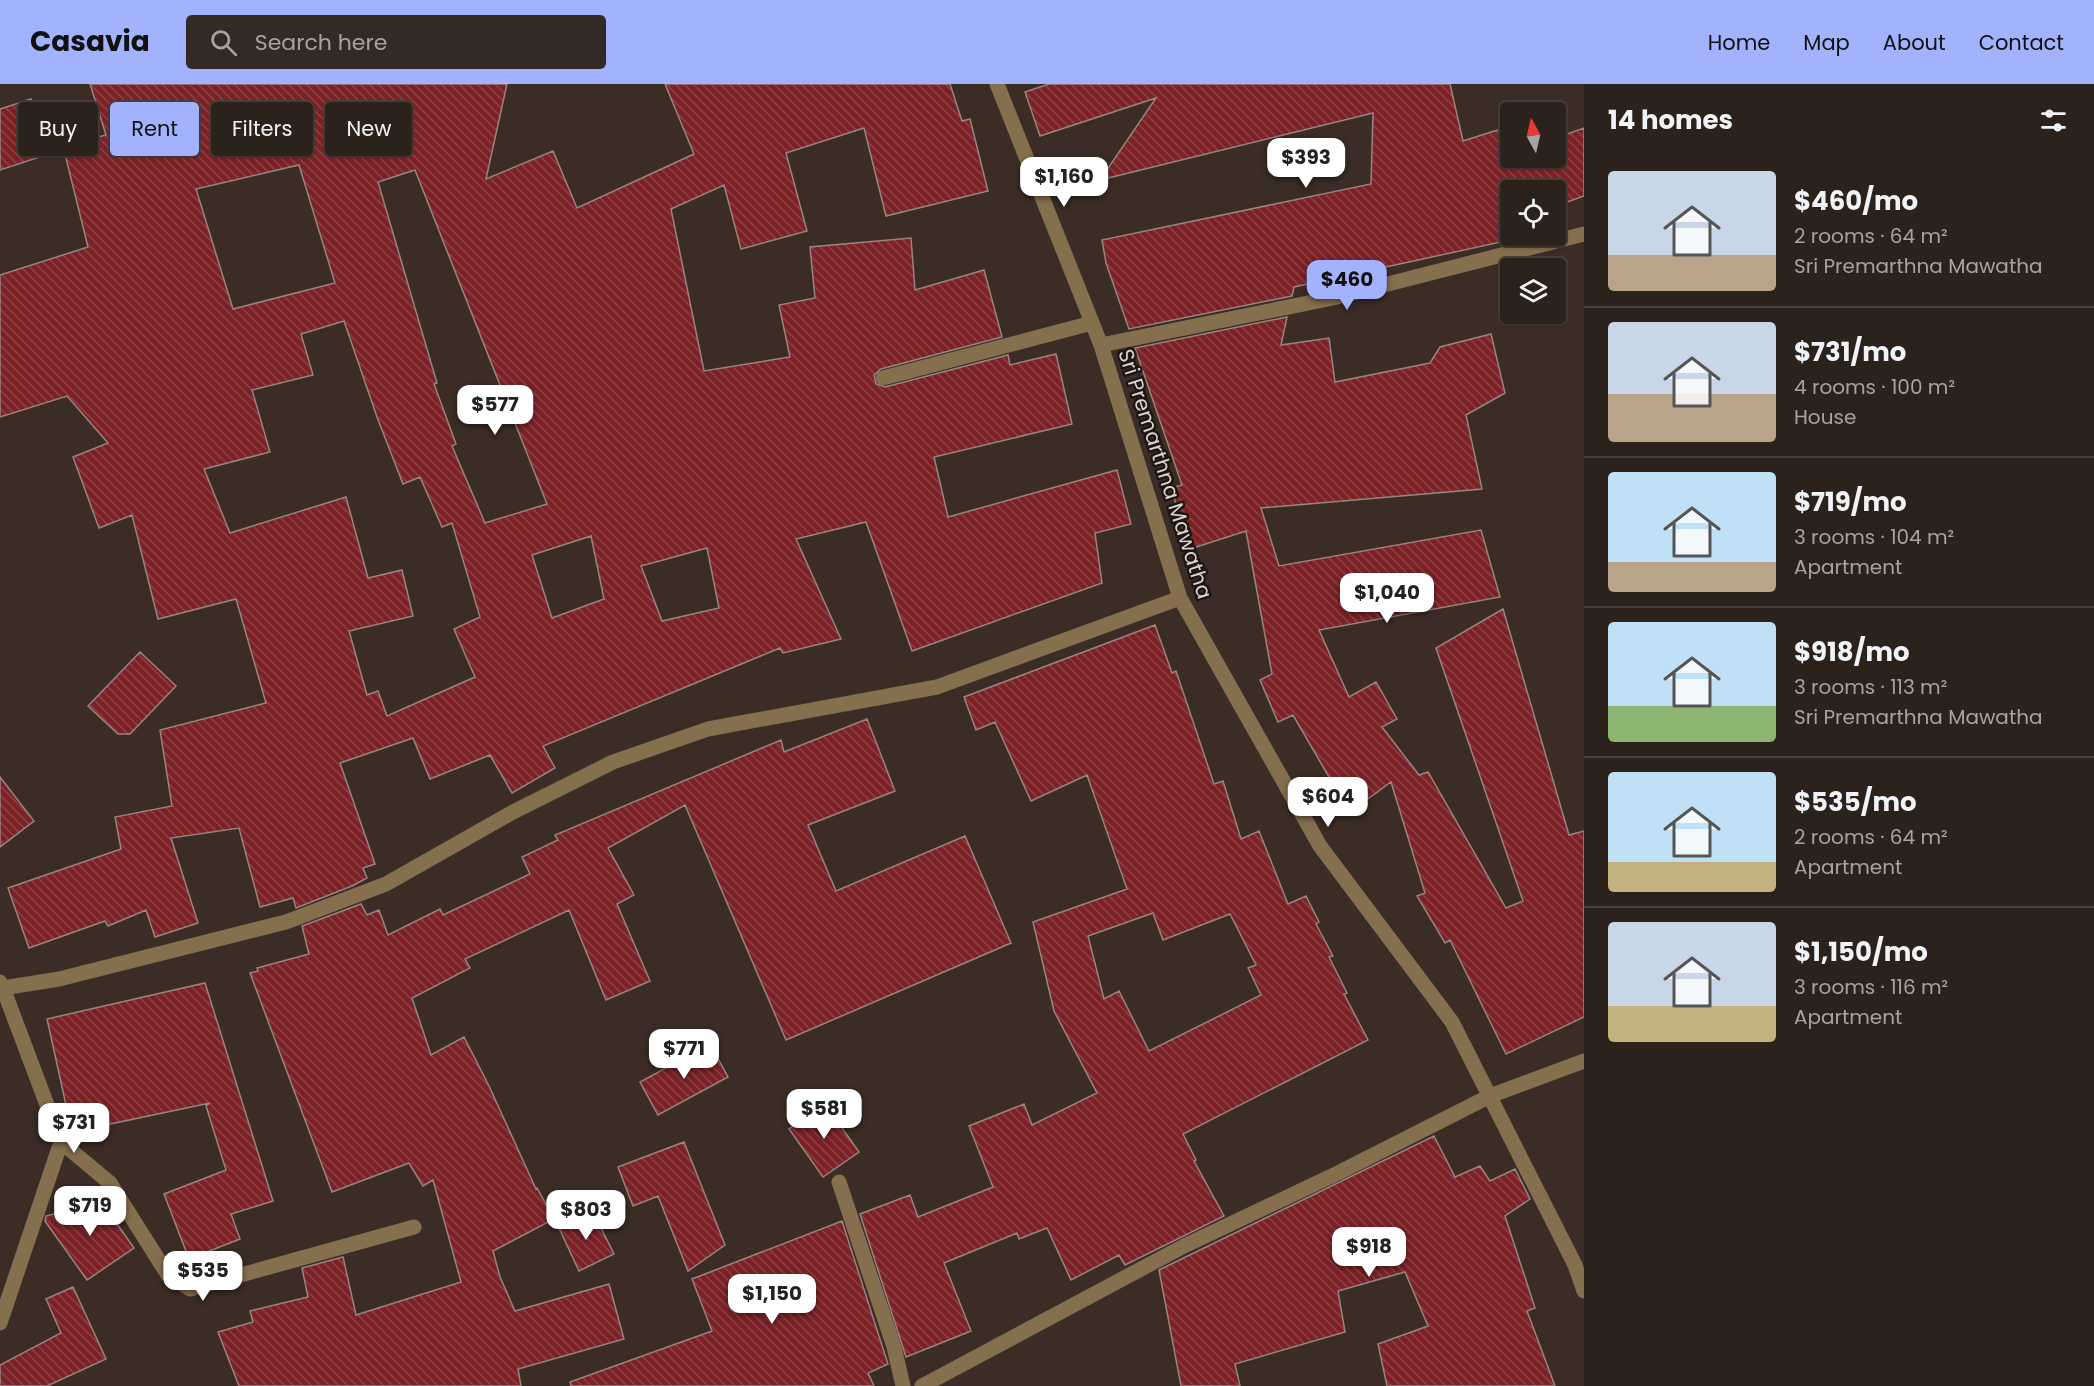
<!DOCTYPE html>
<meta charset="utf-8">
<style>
:root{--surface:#2c221c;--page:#342a25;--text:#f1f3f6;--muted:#a6a4a3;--line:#483f3b;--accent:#a3b2fd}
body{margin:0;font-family:Poppins,sans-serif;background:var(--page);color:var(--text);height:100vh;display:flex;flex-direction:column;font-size:22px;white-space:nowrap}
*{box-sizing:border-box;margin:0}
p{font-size:20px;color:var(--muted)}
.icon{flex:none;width:33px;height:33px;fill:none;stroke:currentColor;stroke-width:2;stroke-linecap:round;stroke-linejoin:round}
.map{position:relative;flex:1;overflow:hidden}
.sheet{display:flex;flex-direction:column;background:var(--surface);width:510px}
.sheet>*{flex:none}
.top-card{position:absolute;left:18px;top:18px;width:570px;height:54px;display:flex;gap:12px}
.needle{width:39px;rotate:352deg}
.buttons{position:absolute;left:1500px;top:18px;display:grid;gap:12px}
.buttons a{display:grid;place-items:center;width:66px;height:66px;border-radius:6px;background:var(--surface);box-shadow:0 2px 4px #0004,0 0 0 2px var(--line);font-size:30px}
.price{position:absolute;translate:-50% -51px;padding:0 14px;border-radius:12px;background:#fff;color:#222;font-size:20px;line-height:39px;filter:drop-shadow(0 2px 3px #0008)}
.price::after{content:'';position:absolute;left:50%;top:36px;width:18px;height:14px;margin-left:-9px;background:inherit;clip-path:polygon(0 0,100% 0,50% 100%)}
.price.on{background:var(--accent);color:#111}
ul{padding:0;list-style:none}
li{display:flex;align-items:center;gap:18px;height:150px;padding:0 24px}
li+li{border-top:2px solid var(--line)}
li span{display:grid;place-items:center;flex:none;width:168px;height:120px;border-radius:6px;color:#555}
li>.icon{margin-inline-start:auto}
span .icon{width:72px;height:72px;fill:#fffc;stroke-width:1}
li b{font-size:26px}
h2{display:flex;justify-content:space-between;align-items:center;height:72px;padding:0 24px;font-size:26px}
.pill{padding:0 21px;border-radius:6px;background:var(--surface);box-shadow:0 2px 4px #0004,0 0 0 2px var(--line);font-size:21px;line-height:54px}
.pill.on{background:var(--accent);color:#111}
header{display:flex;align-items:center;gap:36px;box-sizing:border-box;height:84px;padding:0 30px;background:var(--accent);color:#111}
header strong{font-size:28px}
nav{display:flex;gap:33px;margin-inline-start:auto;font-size:21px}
.search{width:420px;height:54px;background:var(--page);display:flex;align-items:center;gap:15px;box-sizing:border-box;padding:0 21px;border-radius:6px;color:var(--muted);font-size:22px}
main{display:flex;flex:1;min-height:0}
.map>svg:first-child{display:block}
.building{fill:url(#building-back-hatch);stroke:#988482;stroke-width:1.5;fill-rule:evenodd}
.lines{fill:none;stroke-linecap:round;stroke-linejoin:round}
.minor{stroke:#866f4e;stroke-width:15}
.labels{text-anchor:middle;stroke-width:5;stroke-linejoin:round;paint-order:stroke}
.street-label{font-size:21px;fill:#ddd3ce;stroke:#1d1713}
</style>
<header>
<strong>Casavia</strong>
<div class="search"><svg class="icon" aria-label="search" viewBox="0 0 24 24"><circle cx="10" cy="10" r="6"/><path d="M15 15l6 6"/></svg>Search here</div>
<nav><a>Home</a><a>Map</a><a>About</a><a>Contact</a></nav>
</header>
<main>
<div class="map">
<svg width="1584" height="1302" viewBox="0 0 1584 1302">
<defs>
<pattern id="building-back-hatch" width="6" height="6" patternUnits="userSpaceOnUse" patternTransform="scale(1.5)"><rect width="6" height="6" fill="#7c2227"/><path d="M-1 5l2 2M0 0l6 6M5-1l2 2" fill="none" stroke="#8e4145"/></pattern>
</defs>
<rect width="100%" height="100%" fill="#3b2d25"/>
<path class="building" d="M90,0h417l-21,95 67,-28 24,57 117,-54 -29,-70h285l12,37 8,-2 18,72 -102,25 -22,-88 -78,25 21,78 -66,18 -17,-64 -53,24 33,162 86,-14 -11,-52 36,-7 -5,-51 101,-9 4,52 69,-20 18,67 -121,32 -7,6 2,9 9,3 123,-32 2,10 46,-11 16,70 -138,33 14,60 169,-47 14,54 -36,9 7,50 -190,68 -46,-129 -70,17 45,100 -58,14 -3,-5 -237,98 12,22 -43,25 -22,-38 -60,24 -17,-41 -73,25 35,101 -12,4 4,10 -15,8 -56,22 -3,-10 -33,9 -21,-79 -68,10 27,85 -43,14 -9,-27 -38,16 -3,-5 -76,27 -21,-60 113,-39 -6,-32 57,-11 -12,-76 106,-27 -30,-104 -78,20 -26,-104 -33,13 -26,-71 35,-14 -41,-47 -67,21v-142l88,-28 -25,-101 43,-11zM299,81l36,118 -102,26 -37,-120zM415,86l132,334 -62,19 -33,-77 4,-2 -22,-60 3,-1 -59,-201zM344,237l33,96 26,67 17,-7 22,50 10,-4 28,94 -26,12 21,48 -88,39 -9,-25 -11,4 -18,-64 64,-15 -11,-46 -34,8 -22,-81 -116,36 -26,-64 66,-17 -18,-62 61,-15 -12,-41zM591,452l13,63 -52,19 -20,-63zM707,464l12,60 -57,13 -21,-55z
M1049,0h401l13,57 47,-15v32h46v-32l3,11 25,-9v68l-28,10v-16h-46v50l-216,47 -2,9 -163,33 -23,-66 -4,-23 269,-56 2,-71 -273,67 56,-82 -116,38 -15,-44z
M31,15l18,55 -49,16v-61z
M1287,233l-6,28 48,-7 6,44 95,-19 10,-16 51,-13 14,59 -39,22 16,74 -221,19 18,58 202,-36 19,67 -181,33 30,67 27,-15 21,37 -15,8 37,48 9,-3 78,136 17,-7 -87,-253 67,-39 66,226 15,-4v186l-78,37 -56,-114 -5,3 -28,-47 8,-3 -34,-111 -41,30 -24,-32 3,-3 -36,-62 -15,7 -18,-42 12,-6 -26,-143 -56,18 -19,-61 11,-3 -47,-137z
M1155,541l17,48 4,-2 38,113 9,-3 18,58 18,-8 29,73 18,-8 13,26 -3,2 17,32 -4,1 18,36 -3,1 24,46 -185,94 13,26 -2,1 30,55 -99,49 -6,-10 -48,25 -24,-52 -28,11 -2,-6 -73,30 27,68 -65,26 -46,-143 50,-19 8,22 75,-30 -24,-61 55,-22 8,21 65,-32 -43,-82 -21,-89 94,-33 -40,-114 -56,26 -36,-79 -19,8 -12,-33zM1153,829l10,27 67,-26 26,51 -8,3 13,27 -112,56 -30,-60 -15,8 -16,-63z
M140,568l36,34 -46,48h-12l-30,-28z
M867,635l28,72 -87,34 28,66 129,-55 46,107 -225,97 -101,-235 -77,43 26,47 -17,9 33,77 -44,19 -37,-90 -104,49 5,9 -58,30 19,57 33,-18 25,49 47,103 1,-1 17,31 -61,32 7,26 15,34 94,-27 15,55 -106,30 3,17h-282l-21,-54 35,-10 -3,-11 58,-14 -6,-29 41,-11 13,58 105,-33 -28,-102 -10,6 -14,-23 -77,29 -82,-219 8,-2 -1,-3 52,-14 -7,-28 59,-22 6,11 12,-5 9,25 52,-26 3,6 87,-41 -8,-17 36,-17 -3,-5 226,-95 3,12z
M0,693l34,44 -34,26z
M205,899l68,218 -42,13 9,25 -51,20 -25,-65 62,-24 -20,-64 4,-3 -138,29 -25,-113z
M710,960l18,33 -70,38 -18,-33z
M825,1020l34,48 -36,25 -34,-48z
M1434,1052l21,41 25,-11 10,15 25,-12 15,30 -25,17 30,92 -8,3 28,75h-168l-9,-42 50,-18 -23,-54 -67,19 7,41 -110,32 5,22h-59l-22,-116z
M684,1058l41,103 -37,26 -30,-75 -25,10 -15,-39z
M101,1117l33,47 -47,32 -42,-59 1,-5z
M593,1128l21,42 -35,17 -20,-43z
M842,1137l46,143 -20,9 6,13h-303l-1,-4 142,-51 -20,-52z
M73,1203l33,72 -59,27h-47v-21l61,-32 -15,-34z"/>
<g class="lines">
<path class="minor" d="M997,0l104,261 79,253 140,248 132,176 123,243 9,26
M1101,261l232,-47 251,-64
M883,294l209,-55
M0,898l3,6 56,-9 227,-57 100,-38 127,-72 100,-50 95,-33 229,-42 243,-89
M61,1058l49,41 58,92 22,14 224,-62
M839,1098l55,165 9,39
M0,1239l61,-181 -58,-154
M922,1302l262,-140 154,-73 152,-77 94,-35"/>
</g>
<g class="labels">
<g class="street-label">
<text transform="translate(1165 390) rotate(72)" y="7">Sri Premarthna Mawatha</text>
</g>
</g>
</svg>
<div class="buttons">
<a><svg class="needle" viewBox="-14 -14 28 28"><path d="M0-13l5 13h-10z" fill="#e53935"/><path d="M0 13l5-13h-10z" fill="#a6a4a3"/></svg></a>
<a><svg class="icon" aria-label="locate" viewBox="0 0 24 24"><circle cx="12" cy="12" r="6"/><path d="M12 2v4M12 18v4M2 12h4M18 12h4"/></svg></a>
<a><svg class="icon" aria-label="layers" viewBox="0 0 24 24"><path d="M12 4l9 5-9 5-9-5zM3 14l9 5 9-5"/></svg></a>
</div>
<b class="price" style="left:1306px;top:105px">$393</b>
<b class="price" style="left:1064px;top:124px">$1,160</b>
<b class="price on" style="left:1347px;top:227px">$460</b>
<b class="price" style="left:495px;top:352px">$577</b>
<b class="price" style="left:1387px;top:540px">$1,040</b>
<b class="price" style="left:1328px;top:744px">$604</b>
<b class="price" style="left:684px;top:996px">$771</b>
<b class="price" style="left:824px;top:1056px">$581</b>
<b class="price" style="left:74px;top:1070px">$731</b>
<b class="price" style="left:90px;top:1153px">$719</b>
<b class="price" style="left:586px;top:1157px">$803</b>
<b class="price" style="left:1369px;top:1194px">$918</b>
<b class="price" style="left:203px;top:1218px">$535</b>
<b class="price" style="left:772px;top:1241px">$1,150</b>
<div class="top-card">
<a class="pill">Buy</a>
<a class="pill on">Rent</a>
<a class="pill">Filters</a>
<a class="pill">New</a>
</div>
</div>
<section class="sheet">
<h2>14 homes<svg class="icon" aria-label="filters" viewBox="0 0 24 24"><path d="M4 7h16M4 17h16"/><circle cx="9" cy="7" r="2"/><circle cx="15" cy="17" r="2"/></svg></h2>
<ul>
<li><span style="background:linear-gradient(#c9d6e8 70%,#b9a48a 0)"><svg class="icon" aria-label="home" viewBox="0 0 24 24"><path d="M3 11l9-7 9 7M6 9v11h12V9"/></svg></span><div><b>$460/mo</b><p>2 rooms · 64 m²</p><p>Sri Premarthna Mawatha</p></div></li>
<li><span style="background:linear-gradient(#c9d6e8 60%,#b9a48a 0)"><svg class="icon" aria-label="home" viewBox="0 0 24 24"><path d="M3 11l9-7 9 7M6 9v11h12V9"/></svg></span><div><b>$731/mo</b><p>4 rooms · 100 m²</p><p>House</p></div></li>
<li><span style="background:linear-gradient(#bfe0f5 75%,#b9a48a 0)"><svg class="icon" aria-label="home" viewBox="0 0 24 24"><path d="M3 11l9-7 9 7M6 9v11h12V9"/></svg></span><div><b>$719/mo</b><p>3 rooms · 104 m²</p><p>Apartment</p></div></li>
<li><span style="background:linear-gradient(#bfe0f5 70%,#8fb573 0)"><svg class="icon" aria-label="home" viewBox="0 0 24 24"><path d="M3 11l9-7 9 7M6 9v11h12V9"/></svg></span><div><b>$918/mo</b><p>3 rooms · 113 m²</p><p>Sri Premarthna Mawatha</p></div></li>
<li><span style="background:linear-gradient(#bfe0f5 75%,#c2b280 0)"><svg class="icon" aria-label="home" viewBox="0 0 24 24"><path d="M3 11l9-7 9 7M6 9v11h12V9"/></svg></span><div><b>$535/mo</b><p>2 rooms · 64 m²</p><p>Apartment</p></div></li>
<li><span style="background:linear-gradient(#c9d6e8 70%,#c2b280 0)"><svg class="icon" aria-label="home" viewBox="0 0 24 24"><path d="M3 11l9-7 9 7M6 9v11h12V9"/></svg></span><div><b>$1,150/mo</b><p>3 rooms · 116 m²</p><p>Apartment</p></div></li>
</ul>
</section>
</main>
